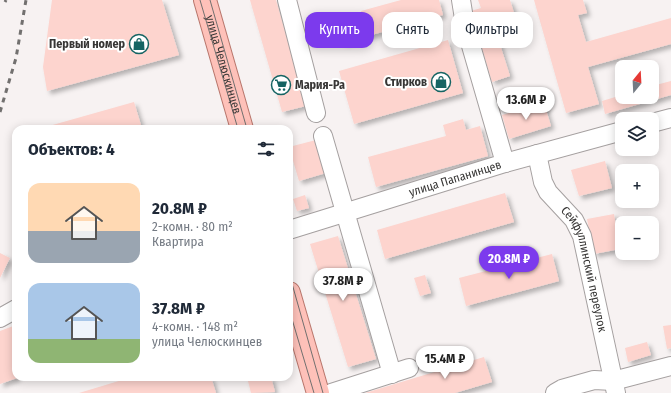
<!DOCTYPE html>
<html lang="ru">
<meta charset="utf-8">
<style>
:root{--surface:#fff;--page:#f2f2f3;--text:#1f2937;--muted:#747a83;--accent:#7c3aed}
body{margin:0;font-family:"Fira Sans Condensed",sans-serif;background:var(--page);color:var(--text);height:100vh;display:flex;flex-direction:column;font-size:15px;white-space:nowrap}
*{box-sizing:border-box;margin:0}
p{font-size:13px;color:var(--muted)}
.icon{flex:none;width:22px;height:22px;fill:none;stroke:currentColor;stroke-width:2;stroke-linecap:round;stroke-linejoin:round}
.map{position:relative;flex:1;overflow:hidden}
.details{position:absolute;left:12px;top:125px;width:281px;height:256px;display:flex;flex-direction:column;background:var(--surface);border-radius:12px;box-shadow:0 2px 10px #0003}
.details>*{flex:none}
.banner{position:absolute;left:305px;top:12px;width:306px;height:36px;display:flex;gap:8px}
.needle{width:26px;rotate:18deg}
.fabs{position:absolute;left:615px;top:60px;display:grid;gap:8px}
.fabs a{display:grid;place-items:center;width:44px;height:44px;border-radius:8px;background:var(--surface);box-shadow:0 2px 10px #0003;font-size:20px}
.price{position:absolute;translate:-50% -34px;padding:0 9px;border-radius:14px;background:#fff;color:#222;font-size:13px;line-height:26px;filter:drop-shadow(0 1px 2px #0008)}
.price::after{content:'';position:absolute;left:50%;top:24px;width:12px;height:9px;margin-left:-6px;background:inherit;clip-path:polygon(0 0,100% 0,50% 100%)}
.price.selected{background:var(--accent);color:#fff}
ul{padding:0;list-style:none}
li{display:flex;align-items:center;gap:12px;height:100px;padding:0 16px}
li span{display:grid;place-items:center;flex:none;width:112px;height:80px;border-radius:12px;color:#555}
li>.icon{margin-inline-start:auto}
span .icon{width:48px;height:48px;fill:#fffc;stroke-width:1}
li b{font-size:17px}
h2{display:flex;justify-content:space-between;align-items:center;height:48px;padding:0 16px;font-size:17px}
.pill{padding:0 14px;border-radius:12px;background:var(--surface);box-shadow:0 2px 10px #0003;font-size:14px;line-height:36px}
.pill.selected{background:var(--accent);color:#fff}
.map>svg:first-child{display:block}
.building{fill:#fdd4ce;filter:url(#shadow)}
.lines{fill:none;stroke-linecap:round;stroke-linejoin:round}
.minor-casing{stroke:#a5a0a0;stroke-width:20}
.major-casing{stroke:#b8766c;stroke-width:24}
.minor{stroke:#fff;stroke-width:18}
.major{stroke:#fec1b9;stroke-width:22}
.tram{stroke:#72706f;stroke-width:1}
.rail{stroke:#72706f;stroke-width:3;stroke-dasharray:5 5;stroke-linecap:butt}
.labels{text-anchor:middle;stroke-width:4;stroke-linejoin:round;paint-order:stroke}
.poi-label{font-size:12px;font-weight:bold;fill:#373635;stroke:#fff;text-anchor:end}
.street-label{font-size:12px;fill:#373635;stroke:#fff}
</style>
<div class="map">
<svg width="671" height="393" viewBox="0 0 671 393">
<defs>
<filter id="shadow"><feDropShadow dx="3.5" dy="3.5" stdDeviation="2" flood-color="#0004"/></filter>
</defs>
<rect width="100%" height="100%" fill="#f7f2f2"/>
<path class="building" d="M52,0h110l17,55 -132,36 -4,-24z
M250,0h26l30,106 -24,6z
M401,0h38l4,15 -100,28 -6,-22 25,-7 -1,-3z
M478,0h32l9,29 -22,6 13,41 -18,6 -21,-71 10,-3z
M534,0h49l4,13 -9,2 8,27 85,-24v26l-83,23 11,37 -33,9z
M448,40l15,53 -109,31 -15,-53z
M671,81v14l-66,19 -3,-13 20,-6v2h30v-11z
M134,102l7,23 -14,4h-78v-3z
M544,103l7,23 -42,13 -7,-24z
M463,119l3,11 14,-4 8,30 -112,31 -8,-30 78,-21 -3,-11z
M316,140l10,33 -27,8 -10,-34z
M605,161l7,27 -33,8 -8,-26z
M505,193l9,29 -129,37 -8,-29z
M305,195l4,13 -12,3 -4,-12z
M614,214l6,35 -26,5 -7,-35z
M338,236l38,123 -28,8 -38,-123z
M0,253l10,5 -10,20z
M552,254l7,27 -93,25 -7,-28z
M425,275l6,18 -11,3 -6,-18z
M16,325v52h4l-20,7v-53z
M671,325v23l-4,1 -4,-23z
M647,342l4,13 -23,7 -3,-14z
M484,357l8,25 -37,11h-90z
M132,377h79l5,16h-137z
M247,377h24l4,15 -24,1z"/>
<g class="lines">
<defs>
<g id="minor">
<path d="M287,0l29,113"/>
<path d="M461,0l4,25 40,138"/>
<path d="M652,123l19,-5"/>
<path d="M323,136l69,238"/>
<path id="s1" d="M537,154l6,28 5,10 26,28 8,16 34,157"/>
<path id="s2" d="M289,230l216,-67 117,-32"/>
<path d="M0,318l16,-9"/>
<path d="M331,393l78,-25"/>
<path d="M555,393l7,-4 32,-9 19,1 58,-15"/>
</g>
<g id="major">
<path id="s3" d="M205,0l37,129"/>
<path d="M289,293l29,100"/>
</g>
</defs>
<use href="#minor" class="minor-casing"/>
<use href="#major" class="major-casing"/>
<use href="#minor" class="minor"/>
<use href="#major" class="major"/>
<path class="tram" d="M200,0l38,129
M210,0l37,129
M289,273l34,120
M289,309l25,84"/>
<path class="rail" d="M5,2l1,-2
M0,112l16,-54 10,-58"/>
</g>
<defs>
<symbol id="shop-ring" viewBox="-11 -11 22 22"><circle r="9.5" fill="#fff" stroke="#156463" stroke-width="1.5"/><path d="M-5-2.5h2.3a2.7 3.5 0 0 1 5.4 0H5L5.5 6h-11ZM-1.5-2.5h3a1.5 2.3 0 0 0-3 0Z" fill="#156463"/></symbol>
<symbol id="supermarket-ring" viewBox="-11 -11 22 22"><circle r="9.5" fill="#fff" stroke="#156463" stroke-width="1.5"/><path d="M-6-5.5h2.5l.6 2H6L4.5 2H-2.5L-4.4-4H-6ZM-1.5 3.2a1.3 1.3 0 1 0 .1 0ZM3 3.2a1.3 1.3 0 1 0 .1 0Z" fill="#156463"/></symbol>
</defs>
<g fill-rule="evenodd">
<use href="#shop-ring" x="128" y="33" width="22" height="22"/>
<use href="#shop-ring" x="430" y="71" width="22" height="22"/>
<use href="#supermarket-ring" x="270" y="74" width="22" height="22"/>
</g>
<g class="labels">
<g class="poi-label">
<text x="125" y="48">Первый номер</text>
<text x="427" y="86">Стирков</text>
<text x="295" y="89" text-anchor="start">Мария-Ра</text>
</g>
<g class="street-label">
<text dy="4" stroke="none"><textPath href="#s3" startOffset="67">улица Челюскинцев</textPath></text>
<text dy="4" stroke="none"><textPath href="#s2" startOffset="174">улица Папанинцев</textPath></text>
<text dy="4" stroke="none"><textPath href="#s1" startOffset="128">Сейфуллинский переулок</textPath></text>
</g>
</g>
</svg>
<div class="fabs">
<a><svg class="needle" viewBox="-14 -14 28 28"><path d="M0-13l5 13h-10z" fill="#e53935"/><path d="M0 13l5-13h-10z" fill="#747a83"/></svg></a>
<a><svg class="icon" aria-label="layers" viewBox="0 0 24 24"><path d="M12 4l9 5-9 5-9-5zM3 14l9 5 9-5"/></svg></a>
<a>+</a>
<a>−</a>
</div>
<b class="price" style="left:526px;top:121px">13.6M ₽</b>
<b class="price selected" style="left:509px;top:280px">20.8M ₽</b>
<b class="price" style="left:343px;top:302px">37.8M ₽</b>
<b class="price" style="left:445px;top:380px">15.4M ₽</b>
<div class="banner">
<a class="pill selected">Купить</a>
<a class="pill">Снять</a>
<a class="pill">Фильтры</a>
</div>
<section class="details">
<h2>Объектов: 4<svg class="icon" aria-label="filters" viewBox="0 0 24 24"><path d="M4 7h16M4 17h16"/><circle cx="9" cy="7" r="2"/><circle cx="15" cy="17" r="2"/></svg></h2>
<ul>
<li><span style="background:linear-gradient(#ffd9b3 60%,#9aa5b1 0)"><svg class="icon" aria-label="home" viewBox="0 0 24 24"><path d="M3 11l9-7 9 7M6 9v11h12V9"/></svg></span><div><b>20.8M ₽</b><p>2-комн. · 80 m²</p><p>Квартира</p></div></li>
<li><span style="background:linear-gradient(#a9c7e8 70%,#8fb573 0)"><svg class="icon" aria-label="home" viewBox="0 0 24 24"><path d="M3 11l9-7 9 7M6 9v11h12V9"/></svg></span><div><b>37.8M ₽</b><p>4-комн. · 148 m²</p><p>улица Челюскинцев</p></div></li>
</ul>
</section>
</div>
